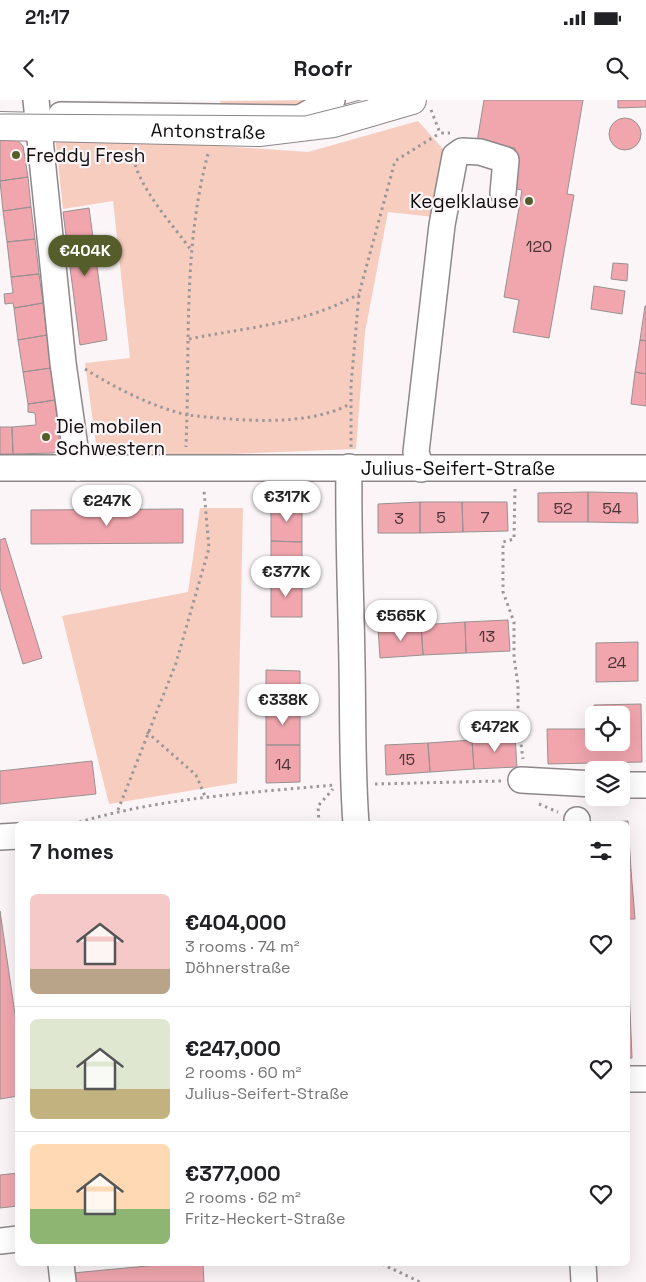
<!DOCTYPE html>
<meta charset="utf-8">
<style>
:root{--surface:#fff;--page:#f6f6f6;--text:#202124;--muted:#757577;--line:#e0e0e0;--accent:#555d2b}
body{margin:0;font-family:"Space Grotesk",sans-serif;background:var(--page);color:var(--text);height:100vh;display:flex;flex-direction:column;font-size:19px;white-space:nowrap}
*{box-sizing:border-box;margin:0}
p{font-size:16px;color:var(--muted)}
.icon{flex:none;width:28px;height:28px;fill:none;stroke:currentColor;stroke-width:2;stroke-linecap:round;stroke-linejoin:round}
.map{position:relative;flex:1;overflow:hidden}
.drawer{position:absolute;left:15px;top:721px;width:615px;height:445px;display:flex;flex-direction:column;background:var(--surface);border-radius:8px;box-shadow:0 5px 20px #0002}
.drawer>*{flex:none}
.buttons{position:absolute;left:585px;top:606px;display:grid;gap:10px}
.buttons a{display:grid;place-items:center;width:45px;height:45px;border-radius:8px;background:var(--surface);box-shadow:0 5px 20px #0002;font-size:25px}
.price{position:absolute;translate:-50% -42px;padding:0 11px;border-radius:18px;background:#fff;color:#222;font-size:16px;line-height:32px;filter:drop-shadow(0 1px 2px #0008)}
.price::after{content:'';position:absolute;left:50%;top:30px;width:15px;height:11px;margin-left:-8px;background:inherit;clip-path:polygon(0 0,100% 0,50% 100%)}
.price.selected{background:var(--accent);color:#fff}
ul{padding:0;list-style:none}
li{display:flex;align-items:center;gap:15px;height:125px;padding:0 15px}
li+li{border-top:1px solid var(--line)}
li span{display:grid;place-items:center;flex:none;width:140px;height:100px;border-radius:8px;color:#555}
li>.icon{margin-inline-start:auto}
span .icon{width:60px;height:60px;fill:#fffc;stroke-width:1}
li b{font-size:21px}
h2{display:flex;justify-content:space-between;align-items:center;height:60px;padding:0 15px;font-size:21px}
.status{display:flex;justify-content:space-between;align-items:center;height:35px;padding:0 25px;background:var(--surface);direction:ltr}
.status svg{height:14px;fill:currentColor}
header{display:flex;justify-content:space-between;align-items:center;height:65px;padding:0 15px;background:var(--surface);font-size:22px;font-weight:700}
.map>svg:first-child{display:block}
.green{fill:#f7cdbf}
.building{fill:#f1a6ae;stroke:#989191}
.lines{fill:none;stroke-linecap:round;stroke-linejoin:round}
.minor-casing{stroke:#8d878a;stroke-width:28}
.major-casing{stroke:#8d878a;stroke-width:30}
.path{stroke:#9c9799;stroke-width:3;stroke-dasharray:2.5 4;stroke-linecap:butt}
.minor{stroke:#fff;stroke-width:25}
.major{stroke:#fff;stroke-width:28}
.tram{stroke:#898487;stroke-width:1}
.poi-dot{fill:#555d2b;stroke:#fbf5f8;stroke-width:2}
.labels{text-anchor:middle;stroke-width:4.5;stroke-linejoin:round;paint-order:stroke}
.number-label{font-size:16px;fill:#483235}
.street-label{font-size:19px;fill:#0f0c0d;stroke:#fbf5f8}
.poi-label{font-size:19px;fill:#0f0c0d;stroke:#fbf5f8;text-anchor:start}
</style>
<div class="status"><b>21:17</b><svg viewBox="0 0 49 12"><path d="M0 12V9h3v3zM5 12V6h3v6zM10 12V3h3v9zM15 12V0h3v12zM26 1h20v11H26zM47 4h2v5h-2z"/></svg></div>
<header><svg class="icon" aria-label="back" viewBox="0 0 24 24"><path d="M15 5l-7 7 7 7"/></svg>Roofr<svg class="icon" aria-label="search" viewBox="0 0 24 24"><circle cx="10" cy="10" r="6"/><path d="M15 15l6 6"/></svg></header>
<div class="map">
<svg width="646" height="1182" viewBox="0 0 646 1182">
<rect width="100%" height="100%" fill="#fbf5f8"/>
<path class="green" d="M320,0l-12,6h-82l-7,-5z
M418,21l25,28 -9,68 -46,-5 -23,120 -9,117 -258,10 -13,-96 45,-5 -17,-157 -50,8 -8,-74 253,17z
M200,408h43l-6,275 -128,21 -47,-188 126,-24z"/>
<path class="building" d="M484,0h99l-16,94 7,1 -25,143 -36,-6 6,-32 -15,-3 18,-107 -14,-3 7,-39 -38,-6z
M618,0h28v7l-28,1z
M609 34a16 16 0 1 1 32 0a16 16 0 1 1-32 0Z
M0,36h14l9,10 5,31 -28,4z
M28,77l3,30 -28,4 -3,-30z
M31,107l4,32 -28,3 -4,-31z
M89,108l18,132 -27,5 -17,-133z
M35,139l4,35 -28,3 -4,-35z
M613,163l15,1 -1,17 -16,-2z
M39,174l4,29 -29,5 -1,-5 -8,1 -1,-10 9,-1 -2,-16z
M594,186l31,5 -3,23 -31,-5z
M43,203l4,32 -29,5 -4,-32z
M645,206h1v35l-6,-1z
M47,235l4,33 -28,4 -5,-32z
M640,240l6,1v33l-11,-2z
M51,268l4,32 -27,4 -5,-32z
M635,272l11,2v32l-15,-2z
M55,300l5,47 -6,6 -41,1 -1,-27 24,-2 -1,-12 -7,-1v-8z
M0,327h12l1,27h-13z
M588,392v30h-50v-29z
M588,392l49,1 1,30 -50,-1z
M420,402v31h-42v-29z
M420,402h42l1,30 -43,1z
M462,402h45l1,29 -45,1z
M271,404h31v38l-31,-1z
M183,409v34l-152,1v-34z
M5,438l37,120 -19,6 -23,-76v-48z
M271,441l31,1v37h-31z
M271,479h31v38h-31z
M508,520l2,31 -44,2 -1,-31z
M465,522l1,31 -43,2 -2,-30z
M421,525l2,30 -43,3 -2,-30z
M638,542v39l-42,1v-39z
M266,570l34,1v37h-34z
M641,604l1,58 -94,2 -1,-35h47v13h27v-27h-27v-10z
M266,608h34v37h-34z
M515,637l2,30 -43,2 -2,-29z
M472,640l2,29 -44,3 -2,-29z
M428,643l2,29 -44,3 -1,-30z
M266,645h34v37l-34,1z
M92,661l4,33 -96,10v-33z
M628,721l3,49h-3v-46l-37,-1z
M628,770h3l4,49h-7z
M0,811l18,124v61l-18,3z
M628,862l2,48h-2z
M628,910h2l2,48h-4z
M18,1073v33l-18,2v-33z
M168,1164h35l1,18h-130l-1,-9z"/>
<g class="lines">
<defs>
<g id="minor">
<path d="M36,0l27,263 15,105"/>
<path d="M61,15l235,3"/>
<path d="M300,18l32,-18"/>
<path d="M349,367c-1,66 2,132 3,197 1,54 0,107 4,160"/>
<path id="s1" d="M0,368h646"/>
<path d="M421,369l-5,-17 26,-227 13,-69 7,-5 18,1 26,8 -3,33"/>
<path d="M521,680l73,4"/>
<path d="M621,685h25"/>
<path d="M577,720v4"/>
<path d="M0,737l18,-1"/>
<path d="M628,979h18"/>
<path d="M0,1141l18,-2"/>
<path d="M61,1164l2,18"/>
<path d="M583,1164l1,18"/>
</g>
<g id="major">
<path id="s2" d="M0,26l259,6 74,-9 79,-23"/>
</g>
</defs>
<use href="#minor" class="minor-casing"/>
<use href="#major" class="major-casing"/>
<path class="path" d="M431,10l9,23h10
M133,52c1,31 40,73 58,98
M208,54c-23,85 -19,174 -21,261 50,5 118,13 163,-11
M189,239c59,-12 117,-15 170,-45
M85,269c32,20 66,37 102,46l-1,32
M351,347v-62l8,-91 36,-133 45,-28
M515,389l-1,50 -11,3v50l11,30v35l4,28v36l5,38
M147,632l49,43 9,21
M375,684l126,-3
M539,704l19,8
M118,710l58,-147 33,-115 -5,-58
M73,724c85,-26 173,-31 261,-39
M319,724l-1,-18 15,-17
M382,1164l38,18"/>
<use href="#minor" class="minor"/>
<use href="#major" class="major"/>
<path class="tram" d="M0,14l305,2 63,-16"/>
</g>
<g class="poi-dot">
<circle cx="16" cy="55" r="5"/>
<circle cx="529" cy="101" r="5"/>
<circle cx="46" cy="337" r="5"/>
</g>
<g class="labels">
<g class="number-label">
<text x="539" y="152">120</text>
<text x="563" y="414">52</text>
<text x="612" y="414">54</text>
<text x="441" y="423">5</text>
<text x="485" y="423">7</text>
<text x="399" y="424">3</text>
<text x="487" y="542">13</text>
<text x="617" y="568">24</text>
<text x="407" y="665">15</text>
<text x="283" y="670">14</text>
</g>
<g class="street-label">
<text dy="7" stroke="none"><textPath href="#s2" startOffset="208">Antonstraße</textPath></text>
<text dy="7" stroke="none"><textPath href="#s1" startOffset="458">Julius-Seifert-Straße</textPath></text>
</g>
<g class="poi-label">
<text x="26" y="62">Freddy Fresh</text>
<text x="519" y="108" text-anchor="end">Kegelklause</text>
<text x="56" y="333">Die mobilen<tspan x="56" dy="22">Schwestern</tspan></text>
</g>
</g>
</svg>
<div class="buttons">
<a><svg class="icon" aria-label="locate" viewBox="0 0 24 24"><circle cx="12" cy="12" r="6"/><path d="M12 2v4M12 18v4M2 12h4M18 12h4"/></svg></a>
<a><svg class="icon" aria-label="layers" viewBox="0 0 24 24"><path d="M12 4l9 5-9 5-9-5zM3 14l9 5 9-5"/></svg></a>
</div>
<b class="price selected" style="left:85px;top:177px">€404K</b>
<b class="price" style="left:287px;top:423px">€317K</b>
<b class="price" style="left:107px;top:427px">€247K</b>
<b class="price" style="left:286px;top:498px">€377K</b>
<b class="price" style="left:401px;top:542px">€565K</b>
<b class="price" style="left:283px;top:626px">€338K</b>
<b class="price" style="left:495px;top:653px">€472K</b>
<section class="drawer">
<h2>7 homes<svg class="icon" aria-label="filters" viewBox="0 0 24 24"><path d="M4 7h16M4 17h16"/><circle cx="9" cy="7" r="2"/><circle cx="15" cy="17" r="2"/></svg></h2>
<ul>
<li><span style="background:linear-gradient(#f6c9c9 75%,#b9a48a 0)"><svg class="icon" aria-label="home" viewBox="0 0 24 24"><path d="M3 11l9-7 9 7M6 9v11h12V9"/></svg></span><div><b>€404,000</b><p>3 rooms · 74 m²</p><p>Döhnerstraße</p></div><svg class="icon" aria-label="heart" viewBox="0 0 24 24"><path d="M12 20l-8-8c-3-5 5-10 8-4 3-6 11-1 8 4z"/></svg></li>
<li><span style="background:linear-gradient(#dfe7d0 70%,#c2b280 0)"><svg class="icon" aria-label="home" viewBox="0 0 24 24"><path d="M3 11l9-7 9 7M6 9v11h12V9"/></svg></span><div><b>€247,000</b><p>2 rooms · 60 m²</p><p>Julius-Seifert-Straße</p></div><svg class="icon" aria-label="heart" viewBox="0 0 24 24"><path d="M12 20l-8-8c-3-5 5-10 8-4 3-6 11-1 8 4z"/></svg></li>
<li><span style="background:linear-gradient(#ffd9b3 65%,#8fb573 0)"><svg class="icon" aria-label="home" viewBox="0 0 24 24"><path d="M3 11l9-7 9 7M6 9v11h12V9"/></svg></span><div><b>€377,000</b><p>2 rooms · 62 m²</p><p>Fritz-Heckert-Straße</p></div><svg class="icon" aria-label="heart" viewBox="0 0 24 24"><path d="M12 20l-8-8c-3-5 5-10 8-4 3-6 11-1 8 4z"/></svg></li>
</ul>
</section>
</div>
